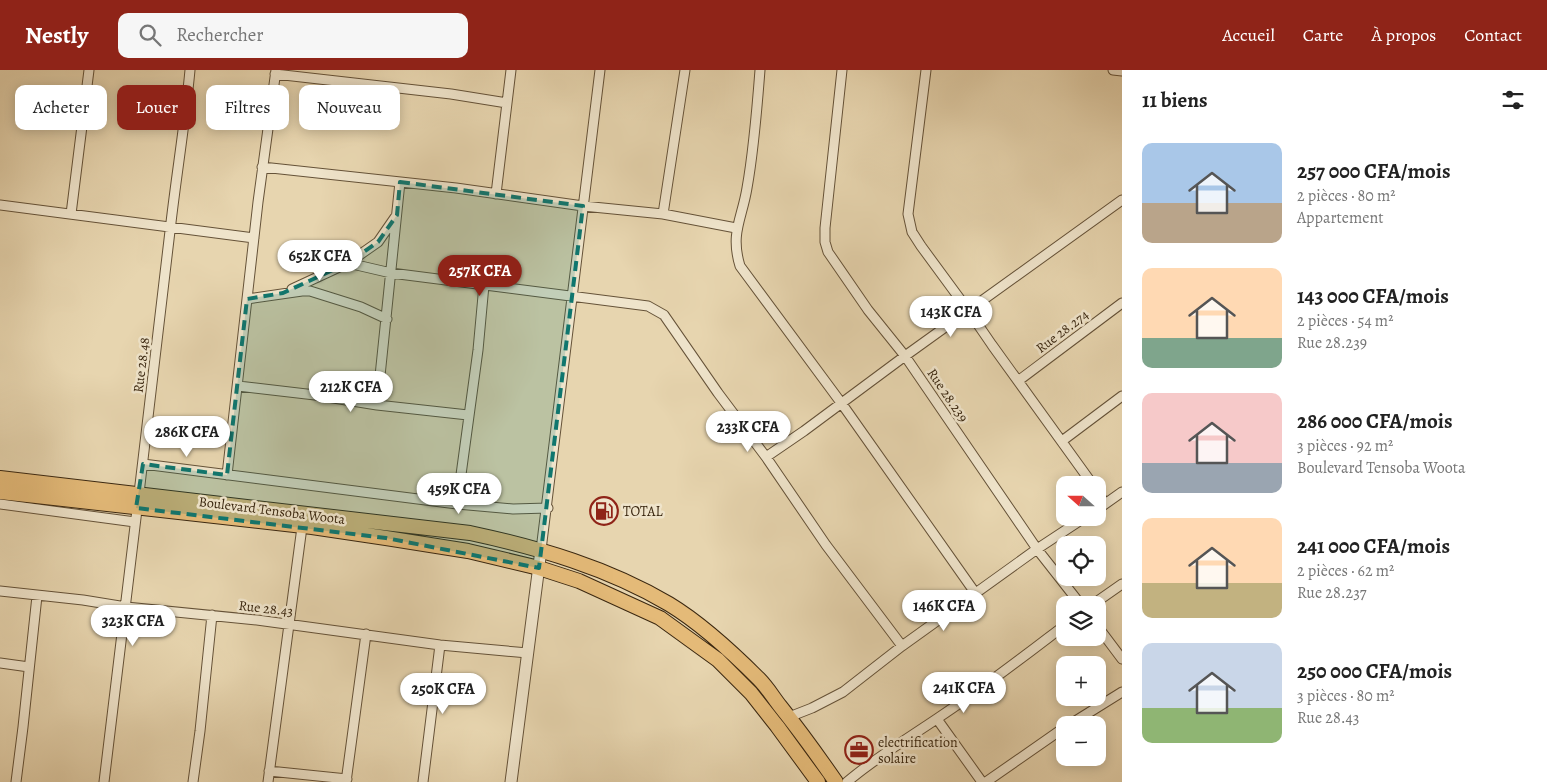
<!DOCTYPE html>
<html lang="fr">
<meta charset="utf-8">
<style>
:root{--surface:#fff;--page:#f6f6f6;--text:#222;--muted:#767676;--accent:#8f2418}
body{margin:0;font-family:Alegreya,serif;background:var(--page);color:var(--text);height:100vh;display:flex;flex-direction:column;font-size:19px;white-space:nowrap}
*{box-sizing:border-box;margin:0}
p{font-size:16px;color:var(--muted)}
.icon{flex:none;width:28px;height:28px;fill:none;stroke:currentColor;stroke-width:2;stroke-linecap:round;stroke-linejoin:round}
.map{position:relative;flex:1;overflow:hidden}
.panel{display:flex;flex-direction:column;background:var(--surface);width:425px}
.panel>*{flex:none}
.banner{position:absolute;left:15px;top:15px;width:475px;height:45px;display:flex;gap:10px}
.needle{width:32px;rotate:291deg}
.buttons{position:absolute;left:1056px;top:406px;display:grid;gap:10px}
.buttons a{display:grid;place-items:center;width:50px;height:50px;border-radius:10px;background:var(--surface);box-shadow:0 2px 12px #0003;font-size:25px}
.price{position:absolute;translate:-50% -42px;padding:0 11px;border-radius:18px;background:#fff;color:#222;font-size:16px;line-height:32px;filter:drop-shadow(0 1px 2px #0008)}
.price::after{content:'';position:absolute;left:50%;top:30px;width:15px;height:11px;margin-left:-8px;background:inherit;clip-path:polygon(0 0,100% 0,50% 100%)}
.price.selected{background:var(--accent);color:#fff}
ul{padding:0;list-style:none}
li{display:flex;align-items:center;gap:15px;height:125px;padding:0 20px}
li span{display:grid;place-items:center;flex:none;width:140px;height:100px;border-radius:10px;color:#555}
li>.icon{margin-inline-start:auto}
span .icon{width:60px;height:60px;fill:#fffc;stroke-width:1}
li b{font-size:21px}
h2{display:flex;justify-content:space-between;align-items:center;height:60px;padding:0 20px;font-size:21px}
.pill{padding:0 18px;border-radius:10px;background:var(--surface);box-shadow:0 2px 12px #0003;font-size:18px;line-height:45px}
.pill.selected{background:var(--accent);color:#fff}
header{display:flex;align-items:center;gap:30px;box-sizing:border-box;height:70px;padding:0 25px;background:var(--accent);color:#fff}
header strong{font-size:24px}
nav{display:flex;gap:28px;margin-inline-start:auto;font-size:18px}
.search{width:350px;height:45px;background:var(--page);display:flex;align-items:center;gap:12px;box-sizing:border-box;padding:0 18px;border-radius:10px;color:var(--muted);font-size:19px}
main{display:flex;flex:1;min-height:0}
.map>svg:first-child{display:block}
.lines{fill:none;stroke-linecap:round;stroke-linejoin:round}
.minor-casing{stroke:#655238;stroke-width:11}
.tertiary-casing{stroke:#655238;stroke-width:13}
.primary-casing{stroke:#3a2710;stroke-width:16}
.minor{stroke:#efe4cb;stroke-width:9}
.tertiary{stroke:#efe4cb;stroke-width:11}
.primary{stroke:#e4ba78;stroke-width:14}
.marked{fill:#0f766e;fill-opacity:0.2;stroke:#0f766e;stroke-width:4;stroke-dasharray:10 6;stroke-linejoin:round}
.labels{text-anchor:middle;stroke-width:5;stroke-linejoin:round;paint-order:stroke}
.street-label{font-size:14px;fill:#3a2710;stroke:#efe4cb}
.poi-label{font-size:14px;fill:#3a2710;stroke:#efe4cb;text-anchor:start}
</style>
<header>
<strong>Nestly</strong>
<div class="search"><svg class="icon" aria-label="search" viewBox="0 0 24 24"><circle cx="10" cy="10" r="6"/><path d="M15 15l6 6"/></svg>Rechercher</div>
<nav><a>Accueil</a><a>Carte</a><a>À propos</a><a>Contact</a></nav>
</header>
<main>
<div class="map">
<svg width="1122" height="712" viewBox="0 0 1122 712">
<rect width="100%" height="100%" fill="#e7d5af"/>
<filter id="stains"><feTurbulence type="fractalNoise" baseFrequency=".004" numOctaves="4"/><feColorMatrix values="0 0 0 0 .2 0 0 0 0 .09 0 0 0 0 .02 0 0 0 .5 -.17"/></filter>
<radialGradient id="worn" r=".72"><stop offset=".6" stop-color="#630" stop-opacity="0"/><stop offset="1" stop-color="#630" stop-opacity=".3"/></radialGradient>
<g class="lines">
<defs>
<path id="minor" d="M760,0c-3,39 -6,79 -13,118 -5,31 -17,45 -7,78l102,138 134,190
M842,0l-17,158v14l3,10 40,58 37,46 132,193 44,56
M926,0l-18,144 4,18 9,14 47,64 24,35 101,140
M1113,0l9,1
M275,4l176,20 56,9
M262,97l194,21 127,18 80,8 73,14
M496,124l15,-124
M0,135l254,33
M71,144l18,-144
M663,144l22,-144
M348,193l43,10 257,33 16,9 54,78 48,64 60,88 76,101
M292,219l56,-26 30,-21 18,-26
M247,229l55,-8h8l51,16 26,12
M1018,311l104,-78
M238,316l77,9 62,10 91,10
M377,335l23,-223
M1062,371l60,-45
M766,387l38,-26 101,-75 217,-156
M143,394l314,40 21,-154 6,-65
M227,405l31,-273 18,-132
M1098,422l7,12
M0,434l135,18
M457,434l56,5 35,-1
M1098,439l24,-17
M541,480l59,-480
M0,521l83,9 43,7 131,13 183,25 88,8
M1092,535l30,-21
M1098,557l24,32
M0,593l29,4
M789,647l23,-9 31,-16 59,-46 135,-97 47,-31
M937,649l45,63
M1069,655l53,-33
M269,701l78,8
M16,712l7,-55 14,-131
M104,712c22,-184 45,-367 66,-551 6,-54 15,-107 20,-161
M193,712l7,-51 12,-116
M268,712l34,-255
M346,712l20,-148
M423,712l17,-137
M847,712c28,-24 60,-43 91,-64 44,-29 85,-61 127,-93
M986,712l79,-55"/>
<path id="tertiary" d="M511,712l30,-232"/>
<path id="primary" d="M0,408l470,55c70,15 138,35 199,71 33,20 63,48 90,75 8,8 14,18 21,27 20,25 38,50 56,76
M0,422l312,35 74,11 82,13 71,17 40,13 81,37 58,42 33,33 26,33 41,56"/>
</defs>
<use href="#minor" class="minor-casing"/>
<use href="#tertiary" class="tertiary-casing"/>
<use href="#primary" class="primary-casing"/>
<use href="#minor" class="minor"/>
<use href="#tertiary" class="tertiary"/>
<use href="#primary" class="primary"/>
</g>
<path class="marked" d="M400,112l183,24 -44,362 -153,-30 -250,-30 7,-44 84,11 20,-176 36,-6 65,-30 30,-21 19,-27z"/>
<defs>
<symbol id="fuel-ring" viewBox="-11 -11 22 22"><circle r="9.5" fill="#efe4cb" stroke="#8f2418" stroke-width="1.5"/><path d="M-5.5-6h7V0h2V4h1.3V-2.5L3-4.5l.8-.8L6-3V5H2.5V1h-1V6h-7ZM-4.2-4.7v3.2H.2V-4.7Z" fill="#8f2418"/></symbol>
<symbol id="office-ring" viewBox="-11 -11 22 22"><circle r="9.5" fill="#efe4cb" stroke="#8f2418" stroke-width="1.5"/><path d="M-6-3h4V-5.5h4V-3h4V5H-6ZM-1-4.5V-3h2v-1.5ZM-6 0V1H6V0Z" fill="#8f2418"/></symbol>
</defs>
<g fill-rule="evenodd">
<use href="#fuel-ring" x="588" y="425" width="32" height="32"/>
<use href="#office-ring" x="843" y="664" width="32" height="32"/>
</g>
<g class="labels">
<g class="street-label">
<text transform="translate(1062 261) rotate(-37)" y="5">Rue 28.274</text>
<text transform="translate(141 295) rotate(-83)" y="5">Rue 28.48</text>
<text transform="translate(948 325) rotate(56)" y="5">Rue 28.239</text>
<text transform="translate(272 440) rotate(7)" y="5">Boulevard Tensoba Woota</text>
<text transform="translate(266 538) rotate(7)" y="5">Rue 28.43</text>
</g>
<g class="poi-label">
<text x="623" y="446">TOTAL</text>
<text x="878" y="677">electrification<tspan x="878" dy="16">solaire</tspan></text>
</g>
</g>
<rect width="100%" height="100%" filter="url(#stains)"/>
<rect width="100%" height="100%" fill="url(#worn)"/>
</svg>
<div class="buttons">
<a><svg class="needle" viewBox="-14 -14 28 28"><path d="M0-13l5 13h-10z" fill="#e53935"/><path d="M0 13l5-13h-10z" fill="#767676"/></svg></a>
<a><svg class="icon" aria-label="locate" viewBox="0 0 24 24"><circle cx="12" cy="12" r="6"/><path d="M12 2v4M12 18v4M2 12h4M18 12h4"/></svg></a>
<a><svg class="icon" aria-label="layers" viewBox="0 0 24 24"><path d="M12 4l9 5-9 5-9-5zM3 14l9 5 9-5"/></svg></a>
<a>+</a>
<a>−</a>
</div>
<b class="price" style="left:320px;top:212px">652K CFA</b>
<b class="price selected" style="left:480px;top:227px">257K CFA</b>
<b class="price" style="left:951px;top:268px">143K CFA</b>
<b class="price" style="left:351px;top:343px">212K CFA</b>
<b class="price" style="left:748px;top:383px">233K CFA</b>
<b class="price" style="left:187px;top:388px">286K CFA</b>
<b class="price" style="left:459px;top:445px">459K CFA</b>
<b class="price" style="left:944px;top:562px">146K CFA</b>
<b class="price" style="left:133px;top:577px">323K CFA</b>
<b class="price" style="left:964px;top:644px">241K CFA</b>
<b class="price" style="left:443px;top:645px">250K CFA</b>
<div class="banner">
<a class="pill">Acheter</a>
<a class="pill selected">Louer</a>
<a class="pill">Filtres</a>
<a class="pill">Nouveau</a>
</div>
</div>
<section class="panel">
<h2>11 biens<svg class="icon" aria-label="filters" viewBox="0 0 24 24"><path d="M4 7h16M4 17h16"/><circle cx="9" cy="7" r="2"/><circle cx="15" cy="17" r="2"/></svg></h2>
<ul>
<li><span style="background:linear-gradient(#a9c7e8 60%,#b9a48a 0)"><svg class="icon" aria-label="home" viewBox="0 0 24 24"><path d="M3 11l9-7 9 7M6 9v11h12V9"/></svg></span><div><b>257 000 CFA/mois</b><p>2 pièces · 80 m²</p><p>Appartement</p></div></li>
<li><span style="background:linear-gradient(#ffd9b3 70%,#7fa58c 0)"><svg class="icon" aria-label="home" viewBox="0 0 24 24"><path d="M3 11l9-7 9 7M6 9v11h12V9"/></svg></span><div><b>143 000 CFA/mois</b><p>2 pièces · 54 m²</p><p>Rue 28.239</p></div></li>
<li><span style="background:linear-gradient(#f6c9c9 70%,#9aa5b1 0)"><svg class="icon" aria-label="home" viewBox="0 0 24 24"><path d="M3 11l9-7 9 7M6 9v11h12V9"/></svg></span><div><b>286 000 CFA/mois</b><p>3 pièces · 92 m²</p><p>Boulevard Tensoba Woota</p></div></li>
<li><span style="background:linear-gradient(#ffd9b3 65%,#c2b280 0)"><svg class="icon" aria-label="home" viewBox="0 0 24 24"><path d="M3 11l9-7 9 7M6 9v11h12V9"/></svg></span><div><b>241 000 CFA/mois</b><p>2 pièces · 62 m²</p><p>Rue 28.237</p></div></li>
<li><span style="background:linear-gradient(#c9d6e8 65%,#8fb573 0)"><svg class="icon" aria-label="home" viewBox="0 0 24 24"><path d="M3 11l9-7 9 7M6 9v11h12V9"/></svg></span><div><b>250 000 CFA/mois</b><p>3 pièces · 80 m²</p><p>Rue 28.43</p></div></li>
</ul>
</section>
</main>
